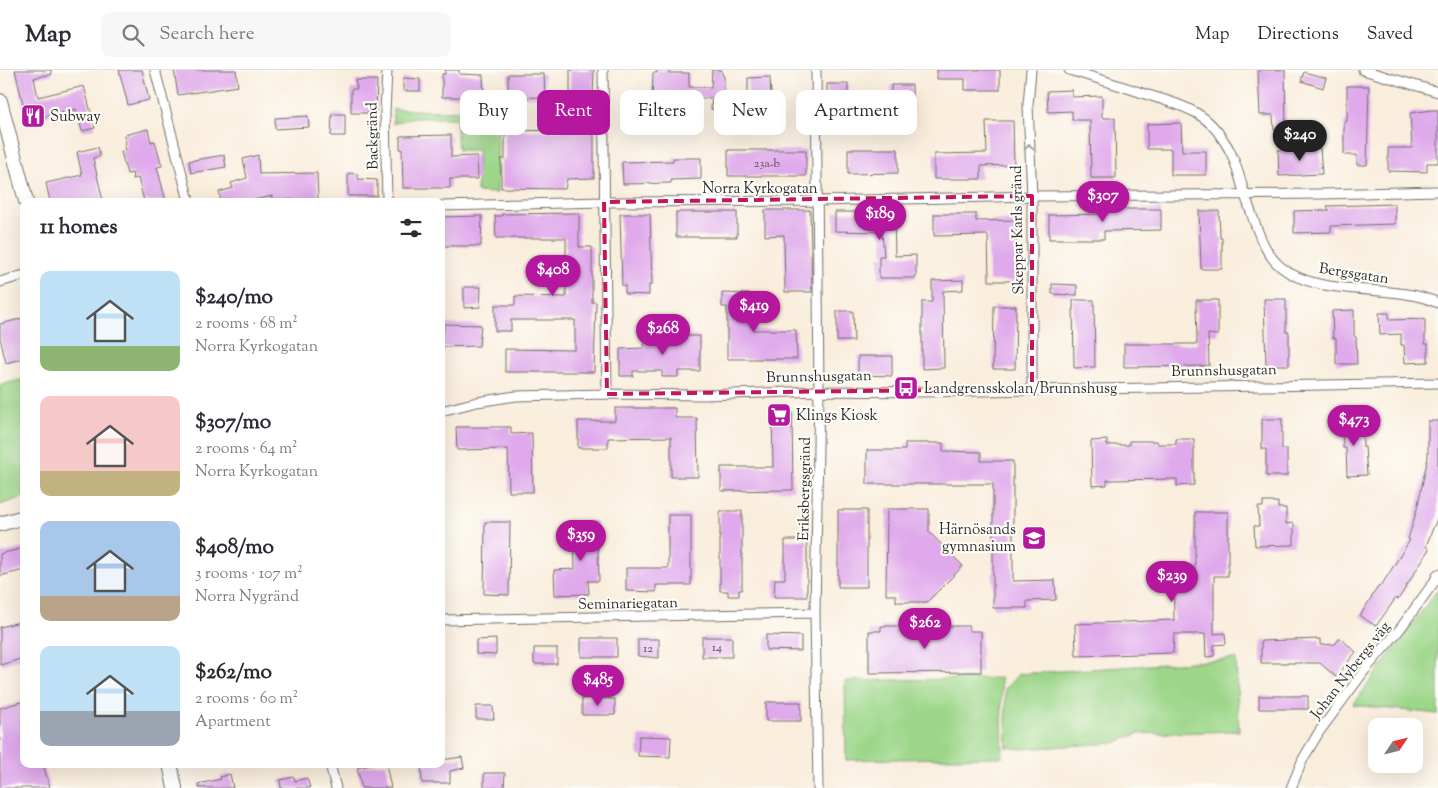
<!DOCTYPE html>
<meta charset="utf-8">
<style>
:root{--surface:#fff;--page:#f7f7f7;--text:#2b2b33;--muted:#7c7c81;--line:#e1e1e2;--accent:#b5179e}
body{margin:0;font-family:"Sorts Mill Goudy",serif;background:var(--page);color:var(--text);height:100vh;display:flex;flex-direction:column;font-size:19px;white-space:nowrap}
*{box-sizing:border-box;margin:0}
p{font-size:16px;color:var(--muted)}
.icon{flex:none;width:28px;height:28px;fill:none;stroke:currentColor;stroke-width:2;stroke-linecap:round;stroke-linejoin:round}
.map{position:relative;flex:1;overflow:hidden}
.details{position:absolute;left:20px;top:128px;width:425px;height:570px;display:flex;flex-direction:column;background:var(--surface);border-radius:10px;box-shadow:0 5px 20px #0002}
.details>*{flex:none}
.hud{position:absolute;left:460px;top:20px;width:475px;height:45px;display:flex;gap:10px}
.needle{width:32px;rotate:55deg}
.tools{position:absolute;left:1368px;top:648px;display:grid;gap:10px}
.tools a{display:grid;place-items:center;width:55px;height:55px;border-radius:10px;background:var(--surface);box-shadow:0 5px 20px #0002;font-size:25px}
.price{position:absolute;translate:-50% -42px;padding:0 11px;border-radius:18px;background:var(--accent);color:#fff;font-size:16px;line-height:32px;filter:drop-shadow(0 1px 2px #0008)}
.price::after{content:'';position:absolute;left:50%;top:30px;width:15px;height:11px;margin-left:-8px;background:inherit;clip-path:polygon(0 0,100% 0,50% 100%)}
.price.active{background:#222;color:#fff}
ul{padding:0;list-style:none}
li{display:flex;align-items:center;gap:15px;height:125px;padding:0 20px}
li span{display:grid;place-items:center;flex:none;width:140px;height:100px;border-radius:10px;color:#555}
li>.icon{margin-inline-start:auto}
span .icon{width:60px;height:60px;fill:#fffc;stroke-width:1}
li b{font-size:21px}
h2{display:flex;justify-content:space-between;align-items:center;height:60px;padding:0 20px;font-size:21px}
.chip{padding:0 18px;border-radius:10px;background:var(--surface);box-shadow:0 5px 20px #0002;font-size:18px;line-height:45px}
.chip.active{background:var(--accent);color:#fff}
header{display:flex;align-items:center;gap:30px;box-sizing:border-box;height:70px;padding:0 25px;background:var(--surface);border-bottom:1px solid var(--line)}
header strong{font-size:24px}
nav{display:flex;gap:28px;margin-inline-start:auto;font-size:18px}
.search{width:350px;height:45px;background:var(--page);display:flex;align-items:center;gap:12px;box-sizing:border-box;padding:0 18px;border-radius:10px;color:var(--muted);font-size:19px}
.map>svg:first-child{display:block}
.green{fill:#9cd689;stroke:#64805a}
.building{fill:#dfa9eb}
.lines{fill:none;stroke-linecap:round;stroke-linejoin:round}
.street-casing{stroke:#736f69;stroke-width:11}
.secondary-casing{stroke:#736f69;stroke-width:16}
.street{stroke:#fff;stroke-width:9}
.secondary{stroke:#fff;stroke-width:14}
.oneway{stroke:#a0a0a0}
.marked{fill:none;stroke:#c2185b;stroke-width:4;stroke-dasharray:10 6;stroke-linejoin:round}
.labels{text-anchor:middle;stroke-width:4.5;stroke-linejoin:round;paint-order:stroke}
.number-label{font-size:12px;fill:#584a5b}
.poi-label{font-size:15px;fill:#2b2b2b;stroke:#fdfcf7;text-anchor:start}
.street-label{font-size:15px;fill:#2b2b2b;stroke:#fdfcf7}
</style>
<header>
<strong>Map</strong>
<div class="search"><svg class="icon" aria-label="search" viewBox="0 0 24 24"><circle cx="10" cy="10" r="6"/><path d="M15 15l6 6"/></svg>Search here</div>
<nav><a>Map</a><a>Directions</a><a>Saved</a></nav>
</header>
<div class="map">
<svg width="1438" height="718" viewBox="0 0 1438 718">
<rect width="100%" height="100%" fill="#fdfcf7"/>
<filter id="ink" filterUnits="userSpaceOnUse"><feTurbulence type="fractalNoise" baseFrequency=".02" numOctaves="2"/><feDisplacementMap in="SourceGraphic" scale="10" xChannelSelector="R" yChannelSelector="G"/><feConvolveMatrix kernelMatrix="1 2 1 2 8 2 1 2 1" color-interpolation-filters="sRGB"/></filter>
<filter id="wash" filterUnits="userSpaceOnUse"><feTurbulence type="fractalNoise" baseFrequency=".0096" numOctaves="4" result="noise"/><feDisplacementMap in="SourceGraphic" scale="20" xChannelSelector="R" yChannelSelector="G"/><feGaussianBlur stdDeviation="1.12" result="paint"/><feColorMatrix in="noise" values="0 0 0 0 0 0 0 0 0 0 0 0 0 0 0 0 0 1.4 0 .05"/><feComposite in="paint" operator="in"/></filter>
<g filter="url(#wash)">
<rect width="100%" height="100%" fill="#f9eddc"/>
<path class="green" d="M393,39l45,2 60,-1 -1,83 -20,-1 1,-42h-20l-2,-32h-46l-17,6z
M24,309v118l-24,8v-120z
M1438,519v125l-85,-9z
M1236,589l3,72 -102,3 -23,9 -92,6 -15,-2 -2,-58 13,-15z
M1001,608l2,79 -157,3 -1,-79z"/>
<g id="blocks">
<path class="building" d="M15,0h36l1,4 -18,4 4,19 46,-11 11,42 -13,3 -6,-22 -49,12z
M119,0h23l7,30 -21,5z
M174,0h62l2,16 -60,9z
M445,0h14v4l24,1 1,22h-42v-23h3z
M570,0h24l-1,26h-23z
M657,0h11v3h21v14h22l1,-17h10v5l2,1v33h-13l1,-11 -60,1 1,-26h4z
M937,0h63v20h-35v-11h-28z
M1258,0h27l1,59 -12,1 -1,-15h-13z
M1304,2l22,6 -3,10 -22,-7z
M508,4h36l1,23 -37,1z
M770,7l1,19h-23v-18z
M403,8l17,1v12h-17z
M355,10h22l-1,33h-25v-24h6z
M827,14h21l-1,43h-20z
M891,15h21l1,42h-21z
M1347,16h22l-2,79h-10v-10h-13v-33l3,-1z
M1072,20v7l30,-1v22h13l1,60h-25l-1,-58h-18v-9l-24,1 -1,-21z
M1432,40h6v53h-11v9l-39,-1v-23h24l-2,-35z
M332,44h13v22h-14z
M308,46l1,11 -34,2v-11z
M986,51h27l1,44 -33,1v13h-47v-25l53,-1z
M571,52h23v56l-27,1 -2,10 -64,-1v-29h4v-28l66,-1z
M1181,53l1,28h24v24h-35v-26h-24v-25z
M148,59l3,13 4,-1 7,25 -5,1 9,34h-22l-6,-23 -5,1 -1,-6 -5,1 -6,-22 4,-1 -1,-5 2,-1 -2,-10z
M451,65v22l26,-1 1,23h-28v9h-47l-1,-39h-2v-13z
M98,77l2,9 -7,2 10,43h-53l-4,-18 36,-8 -5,-23z
M1320,78l2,26 -43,2 -1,-26z
M848,79h50v24l-50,1z
M728,80h78v26h-78z
M224,85l2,12 -35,6 -2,-12z
M258,85l1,19 58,-1 1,26 -46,1v-4l-22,5h-29l-2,-9 14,-4 -2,-5 16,-5 -4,-19z
M673,88h28v21l-30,1v3l-48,1 -1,-22 51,-1z
M348,103l10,1v5l19,1v16h-29z
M1395,134v20l-64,2v6l-37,1v-22l35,-1 -2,-4z
M1105,139h56v21l-57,1v8h-55v-24l56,-1z
M765,140h45l2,82h-27l-1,-57 -19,1z
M1199,141h20l1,27h2v31h-21z
M676,142h61v25h-61z
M835,142h59l1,44 21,-1v23h-37v-22h5l-2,-24 -47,-1z
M579,143v34h13v55h4l-2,70h-89v-23l70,1v-30h-64v11h-16v-26h20v-9l51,1v-59h-70l-1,-22h7v-2z
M620,144h30l2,71h-3v10l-24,-1v-9l-3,1z
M934,144h42v7l40,-1 1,61h-28l-1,-46 -54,1z
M482,146l-1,30h-40v-29z
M963,210v10l-20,1 1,77 -22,1v-67h10v-21z
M1052,214l25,1v10l-25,-1z
M464,217h17l-1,20 -16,1z
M722,223l32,1 -1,36h43l1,29h-70v-52h-5z
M1264,229h22v33h3v33h-23z
M1073,230h21l1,67 -21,1z
M1196,230h22v35l-10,-1 1,32 -85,1v-23h73z
M994,236h22l-1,63h-22z
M1354,240v26l2,1 1,27h-21v-26h-3l-1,-27z
M837,241h16l1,30h-17z
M1379,243h10v7l36,-1v25h3v18l-23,1 -1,-18h-3v-11l-21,1z
M24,248v40l-18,5 -6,-25v-14z
M444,254l37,1 -2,21 -38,1v-14h2z
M644,266h56v35h-22v6h-16v-6h-29v5h-13v-27l24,-1z
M858,286h34v20l-34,-1z
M615,338h60v10h22l1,59h-27v-40l-63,1v10h-30v-27h37z
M772,341h20l1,79 -72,1v-24h52z
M1362,348l1,29h2l2,28 -20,1 -1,-28h-3l-1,-29z
M1262,349h20v30h5v27h-21v-27h-4z
M1428,351h10v95l-12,30 3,3 -31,51 -2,-2 -20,28 -16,-10 19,-31 2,1 29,-46 -2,-1 9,-30 11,-52z
M456,357h55v7l21,-1 1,59h-24l-1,-43 -51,1z
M1176,369h18v46l-17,1v-7l-70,1v5l-15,1 -1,-45 16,-1v5h22v-4h28l1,3h18z
M905,373h38v8l38,1v9h32v120l42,-1 1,20 -29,1v7h-34v-124h-126v-34h38z
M1263,432h15v6h8v16l8,-1v22l-39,1 -1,-20h5l-1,-19h5z
M887,439h42v23l34,34 -36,36h-31v-7h-10z
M838,440h29v77h-29z
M720,441h22v79h-3v6h-11v-5h-8z
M1195,442h33v64h-14v58l11,-1 1,11 -12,1v11l-8,1 -1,-23h-31l-1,19 -97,3 -1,-32 99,-4 -1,-49 22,-1z
M668,445h23v70h-35v7l-30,-1v-23h42z
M597,451l2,60h-11l1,13 -34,1 -1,-25 21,-1 -2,-47z
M485,452h25l-1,73 -25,-1z
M785,470h22v57h-33l1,-18h10z
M24,478v22l-24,6v-22z
M24,551v37l-24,7v-38z
M881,556h88v5h12v41l-112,1v-42h12z
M766,565l35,1v15l-35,-1z
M702,567h30v20h-30z
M581,568h36v19h-36z
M1340,568l16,14 -20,25 -16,-14h-59v-22l59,-2v6l15,-1z
M496,569v16l-20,-1v-14z
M638,569h21v19l-21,-2z
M534,578h23v16h-23z
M1259,626h49v13h-49z
M582,628l33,1v16h-33z
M24,631v63h19l7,24h-50v-80z
M766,632h35v19h-35z
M476,636h17l1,13h-18z
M639,666l32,1 -1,20 -32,-1z
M462,687l2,11 -14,3v12h-28l-1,-19h20v-4z
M376,694h10l5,24h-29l-5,-20z
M484,703h21l-1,15h-20z
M230,704l3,14h-34l-1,-4 23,-5 -1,-2z
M294,707l1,4 12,-3 3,10h-29l-1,-8z"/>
</g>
</g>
<g filter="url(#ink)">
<use href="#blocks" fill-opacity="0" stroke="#736f69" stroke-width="1"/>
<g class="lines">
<defs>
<path id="street" d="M155,0l34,131
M387,0l-2,42 2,89
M603,0l4,324
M816,0l3,321 -4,222 3,175
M1031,0l-3,35 4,91v193
M1069,0c27,8 53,16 79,25 17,5 35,10 50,19 10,6 20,17 26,27 12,17 16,40 23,60 8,21 15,51 34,66 39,32 112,15 157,36
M1363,0l75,22
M441,136l163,-4 214,-1 214,-5 291,-2 115,-3
M0,212l24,-7
M441,341l36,-9 39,-6 91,-2 97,1 115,-4 101,1 518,-9
M441,550l374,-7
M330,694l6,24
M1291,718l12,-29 16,-27 46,-62 35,-41 34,-47 4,-8"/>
<path id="secondary" d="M0,31l26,100
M0,454l24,-7
M170,694l5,24"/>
</defs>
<use href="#street" class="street-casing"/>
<use href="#secondary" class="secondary-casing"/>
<use href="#street" class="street"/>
<use href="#secondary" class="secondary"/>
</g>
<defs><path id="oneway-chevron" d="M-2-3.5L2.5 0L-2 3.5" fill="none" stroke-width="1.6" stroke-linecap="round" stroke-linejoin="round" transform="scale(1.25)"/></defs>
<use class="oneway" href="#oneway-chevron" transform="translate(1029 77) rotate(-91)"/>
</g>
<path class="marked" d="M1032,126v193l-425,5 -3,-192z"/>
<defs>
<symbol id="restaurant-square" viewBox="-11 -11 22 22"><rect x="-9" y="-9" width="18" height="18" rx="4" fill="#b5179e" stroke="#fdfcf7"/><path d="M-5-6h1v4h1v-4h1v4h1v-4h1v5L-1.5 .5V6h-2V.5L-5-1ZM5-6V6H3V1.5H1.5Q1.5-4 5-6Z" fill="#fff"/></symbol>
<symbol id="bus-square" viewBox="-11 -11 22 22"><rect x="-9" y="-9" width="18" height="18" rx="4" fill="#b5179e" stroke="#fdfcf7"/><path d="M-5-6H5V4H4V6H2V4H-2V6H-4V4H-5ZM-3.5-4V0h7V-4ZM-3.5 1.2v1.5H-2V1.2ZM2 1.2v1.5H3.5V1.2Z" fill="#fff"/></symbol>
<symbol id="supermarket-square" viewBox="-11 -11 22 22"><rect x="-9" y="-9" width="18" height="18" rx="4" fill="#b5179e" stroke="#fdfcf7"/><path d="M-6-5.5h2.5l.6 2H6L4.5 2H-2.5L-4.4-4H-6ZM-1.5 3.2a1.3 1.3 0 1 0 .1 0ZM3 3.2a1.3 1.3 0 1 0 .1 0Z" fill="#fff"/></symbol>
<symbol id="school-square" viewBox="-11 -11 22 22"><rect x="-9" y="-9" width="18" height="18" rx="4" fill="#b5179e" stroke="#fdfcf7"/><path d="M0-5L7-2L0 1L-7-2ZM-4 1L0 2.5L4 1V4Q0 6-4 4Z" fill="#fff"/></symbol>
</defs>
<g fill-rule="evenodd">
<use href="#restaurant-square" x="19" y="32" width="28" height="28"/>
<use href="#bus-square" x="892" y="304" width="28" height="28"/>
<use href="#supermarket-square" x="765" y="331" width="28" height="28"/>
<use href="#school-square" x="1020" y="454" width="28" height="28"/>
</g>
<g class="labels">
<g class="number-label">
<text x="767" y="97">23a-b</text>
<text x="717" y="581">14</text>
<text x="648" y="582">12</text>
</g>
<g class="poi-label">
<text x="50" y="51">Subway</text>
<text x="924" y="323">Landgrensskolan/Brunnshusg</text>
<text x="796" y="350">Klings Kiosk</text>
<text x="1016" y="464" text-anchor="end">Härnösands<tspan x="1016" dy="17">gymnasium</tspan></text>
</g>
<g class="street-label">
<text transform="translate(372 66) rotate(-91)" y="5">Backgränd</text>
<text x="760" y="123">Norra Kyrkogatan</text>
<text transform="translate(1017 160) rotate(-91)" y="5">Skeppar Karls gränd</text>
<text transform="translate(1354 203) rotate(9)" y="5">Bergsgatan</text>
<text transform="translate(1224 300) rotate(-1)" y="5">Brunnshusgatan</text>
<text transform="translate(819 306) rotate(-1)" y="5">Brunnshusgatan</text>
<text transform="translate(804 419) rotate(-89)" y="5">Eriksbergsgränd</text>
<text transform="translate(628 533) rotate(-1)" y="5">Seminariegatan</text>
<text transform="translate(1350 600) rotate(-52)" y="5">Johan Nybergs väg</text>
</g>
</g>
</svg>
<div class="tools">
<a><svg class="needle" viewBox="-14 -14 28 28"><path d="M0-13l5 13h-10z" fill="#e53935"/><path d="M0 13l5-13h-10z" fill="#7c7c81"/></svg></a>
</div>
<b class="price active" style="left:1300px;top:92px">$240</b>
<b class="price" style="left:1103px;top:153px">$307</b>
<b class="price" style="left:880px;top:171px">$189</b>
<b class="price" style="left:553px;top:227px">$408</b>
<b class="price" style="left:754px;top:263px">$419</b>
<b class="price" style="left:663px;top:286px">$268</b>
<b class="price" style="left:1354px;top:377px">$473</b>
<b class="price" style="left:581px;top:492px">$359</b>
<b class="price" style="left:1172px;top:533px">$239</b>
<b class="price" style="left:925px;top:580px">$262</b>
<b class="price" style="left:598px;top:637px">$485</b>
<div class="hud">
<a class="chip">Buy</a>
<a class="chip active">Rent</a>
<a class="chip">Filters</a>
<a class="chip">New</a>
<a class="chip">Apartment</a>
</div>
<section class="details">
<h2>11 homes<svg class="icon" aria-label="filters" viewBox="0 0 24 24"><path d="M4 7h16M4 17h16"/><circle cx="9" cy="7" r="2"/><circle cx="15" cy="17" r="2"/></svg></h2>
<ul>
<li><span style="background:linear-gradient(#bfe0f5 75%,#8fb573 0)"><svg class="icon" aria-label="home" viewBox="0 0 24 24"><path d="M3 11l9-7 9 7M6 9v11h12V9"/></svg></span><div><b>$240/mo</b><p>2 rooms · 68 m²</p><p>Norra Kyrkogatan</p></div></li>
<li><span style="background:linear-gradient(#f6c9c9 75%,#c2b280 0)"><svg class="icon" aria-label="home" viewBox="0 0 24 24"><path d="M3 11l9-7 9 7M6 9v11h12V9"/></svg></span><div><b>$307/mo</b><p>2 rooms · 64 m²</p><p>Norra Kyrkogatan</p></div></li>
<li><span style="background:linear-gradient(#a9c7e8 75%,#b9a48a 0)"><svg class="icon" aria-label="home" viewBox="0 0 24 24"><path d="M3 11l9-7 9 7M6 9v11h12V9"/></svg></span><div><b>$408/mo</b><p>3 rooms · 107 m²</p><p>Norra Nygränd</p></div></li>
<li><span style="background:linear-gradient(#bfe0f5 65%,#9aa5b1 0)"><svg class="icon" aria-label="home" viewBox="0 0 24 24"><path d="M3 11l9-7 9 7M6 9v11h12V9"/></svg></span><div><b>$262/mo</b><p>2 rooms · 60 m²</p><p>Apartment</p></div></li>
</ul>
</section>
</div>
